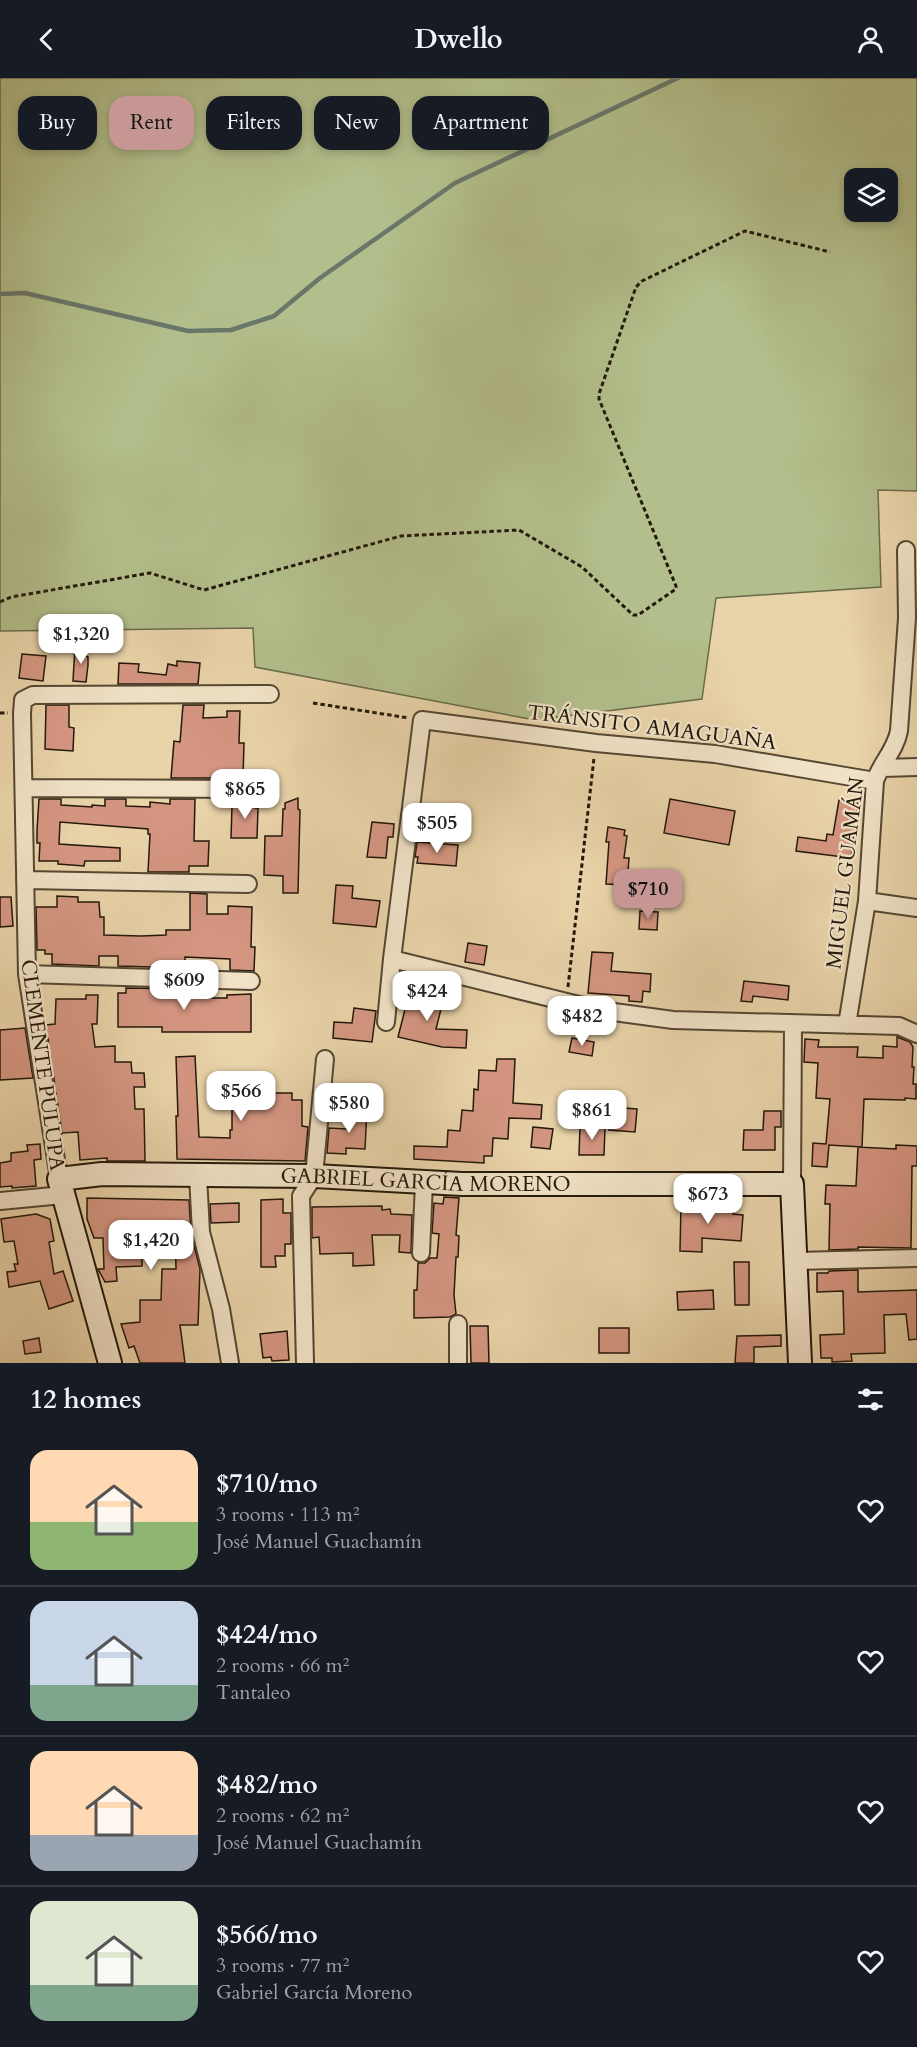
<!DOCTYPE html>
<meta charset="utf-8">
<style>
:root{--surface:#171b24;--page:#20242c;--text:#f1f3f6;--muted:#9ea1a6;--line:#363941;--accent:#c59692}
body{margin:0;font-family:Cardo,serif;background:var(--page);color:var(--text);height:100vh;display:flex;flex-direction:column;font-size:22px;white-space:nowrap}
*{box-sizing:border-box;margin:0}
p{font-size:20px;color:var(--muted)}
.icon{flex:none;width:33px;height:33px;fill:none;stroke:currentColor;stroke-width:2;stroke-linecap:round;stroke-linejoin:round}
.map{position:relative;height:1285px;overflow:hidden}
.drawer{display:flex;flex-direction:column;background:var(--surface);flex:1}
.drawer>*{flex:none}
.guide{position:absolute;left:18px;top:18px;width:600px;height:54px;display:flex;gap:12px}
.controls{position:absolute;left:844px;top:90px;display:grid;gap:12px}
.controls a{display:grid;place-items:center;width:54px;height:54px;border-radius:12px;background:var(--surface);box-shadow:0 3px 9px #0003;font-size:30px}
.price{position:absolute;translate:-50% -51px;padding:0 14px;border-radius:12px;background:#fff;color:#222;font-size:20px;line-height:39px;filter:drop-shadow(0 2px 3px #0008)}
.price::after{content:'';position:absolute;left:50%;top:36px;width:18px;height:14px;margin-left:-9px;background:inherit;clip-path:polygon(0 0,100% 0,50% 100%)}
.price.on{background:var(--accent);color:#111}
ul{padding:0;list-style:none}
li{display:flex;align-items:center;gap:18px;height:150px;padding:0 30px}
li+li{border-top:2px solid var(--line)}
li span{display:grid;place-items:center;flex:none;width:168px;height:120px;border-radius:18px;color:#555}
li>.icon{margin-inline-start:auto}
span .icon{width:72px;height:72px;fill:#fffc;stroke-width:1}
li b{font-size:26px}
h2{display:flex;justify-content:space-between;align-items:center;height:72px;padding:0 30px;font-size:26px}
.chip{padding:0 21px;border-radius:18px;background:var(--surface);box-shadow:0 3px 9px #0003;font-size:21px;line-height:54px}
.chip.on{background:var(--accent);color:#111}
header{display:flex;justify-content:space-between;align-items:center;height:78px;padding:0 30px;background:var(--surface);font-size:27px;font-weight:700}
.map>svg:first-child{display:block}
.green{fill:#b2be8b;stroke:#6a6b4a;stroke-width:1.5;fill-rule:evenodd}
.lines{fill:none;stroke-linecap:round;stroke-linejoin:round}
.stream{stroke:#69776b;stroke-width:4.5}
.building{fill:#d59681;stroke:#23180a;stroke-width:1.5}
.street-casing{stroke:#544732;stroke-width:20}
.secondary-casing{stroke:#23180a;stroke-width:26}
.path{stroke:#23180a;stroke-width:3;stroke-dasharray:4.5 3;stroke-linecap:butt}
.street{stroke:#f1e2c7;stroke-width:16}
.secondary{stroke:#f1e2c7;stroke-width:22}
.labels{text-anchor:middle;stroke-width:4.5;stroke-linejoin:round;paint-order:stroke}
.street-label{font-size:21px;fill:#23180a;stroke:#f1e2c7}
</style>
<header><svg class="icon" aria-label="back" viewBox="0 0 24 24"><path d="M15 5l-7 7 7 7"/></svg>Dwello<svg class="icon" aria-label="person" viewBox="0 0 24 24"><circle cx="12" cy="8" r="4"/><path d="M4 21q1-7 8-7t8 7"/></svg></header>
<div class="map">
<svg width="917" height="1285" viewBox="0 0 917 1285">
<rect width="100%" height="100%" fill="#e9d3a9"/>
<filter id="stains"><feTurbulence type="fractalNoise" baseFrequency=".00333" numOctaves="4"/><feColorMatrix values="0 0 0 0 .2 0 0 0 0 .09 0 0 0 0 .02 0 0 0 .5 -.17"/></filter>
<radialGradient id="worn" r=".72"><stop offset=".6" stop-color="#630" stop-opacity="0"/><stop offset="1" stop-color="#630" stop-opacity=".3"/></radialGradient>
<path class="green" d="M0,0h917v413l-39,-1 3,97 -165,11 -14,101 -167,21 -280,-53 -2,-39 -253,3zM855,100h33v34h-33z"/>
<g class="lines">
<path class="stream" d="M0,216l25,-1 163,38 43,-1 43,-14 46,-38 135,-95 223,-105"/>
</g>
<path class="building" d="M75,569l12,1 -1,8 2,1v8l-2,17 -13,-1z
M22,576l24,2 -3,25 -24,-3z
M177,583l23,2 -2,21h-80l1,-21 20,1 -1,8 28,3 2,-11 9,2z
M46,627h23v22l5,1 -1,23 -28,-2z
M183,627h21l-1,13 24,-1v-6h13l-1,32h5l-1,35h-72l3,-37 6,1z
M298,720v11l2,1 -2,83h-15v-17l-19,-1 1,-39h17l1,-27h2v-6z
M39,721h22v6l31,2v-2l13,1v-7h21v7l24,1v-5l20,2v-5h25l-1,42h15l-1,25h-19v6h-41l2,-38h-2v-5l-88,-7 -1,22 61,4v13h-35l-1,5 -26,-2v-3h-19l1,-18h-3v-13z
M243,721h12v9h3l-1,30h-26l1,-32 11,1z
M670,721l65,12 -6,34 -65,-12z
M839,722l19,3 -7,55 -55,-7 2,-14 28,4 1,-7 6,1z
M372,744l22,2 -1,13h-5l-2,21 -19,-1z
M608,749l17,3 -1,5 3,1 -3,22h5l-2,27 -21,-1 3,-42h-3z
M417,764l41,3 -2,21 -39,-3 1,-6h-3z
M336,807l17,1 -1,12 28,3 -4,26 -43,-4z
M190,815l17,1v20h21v-8l24,1 -1,40h4l-1,24 -24,-1v-11l-45,-2v11l-67,-2v-10h-19v10l-47,-2v-10h-7v-4h-8l-1,-43h21v-11l21,1v5h21l1,15h4v18l37,1 25,-1v-5h24z
M0,819h11l2,29 -13,1z
M640,833l18,1 -1,18 -18,-1z
M468,865l19,3 -3,19 -19,-3z
M592,874l21,1 -2,18 40,3 -1,18 -7,-1 -1,11 -13,-1v-5l-41,-3z
M744,903l45,5 -1,14 -35,-4 -1,6 -11,-1z
M412,904l19,5 -5,18 15,4 -5,20 31,1 -1,18 -24,-1 -44,-10z
M126,910l60,1v6l15,1v2h26v-3l24,-1v38h-89v-5h-44v-34h8z
M86,917h12l-1,29h-5l3,23 20,-1v16h16l1,11h12l1,14h-11l1,22h9l1,52h-38v-3l-27,2 -2,-28 -16,1 -16,-108 9,-1 1,-25h30z
M354,930l22,3 -4,31 -39,-4 1,-16 18,1z
M25,950l8,50 -33,2v-50z
M897,959l13,5 3,5 -1,20h2l-1,17h3v15l-11,-1v2l-41,-1 -2,48 -33,-2 -2,22 -15,-1 1,-23 13,1 4,-45 -14,-1 2,-35 -14,-1 1,-23 14,1 -1,7h40l-1,10 26,1v-12l14,1z
M572,960l22,4 -2,14 -23,-4z
M195,978l4,81 31,1v-8h2v-41h-4v-12h42v16h22v7h10v26l6,1 -3,34 -128,-2 -1,-43h2l-2,-59z
M497,981h18l-2,44 29,2 -1,14 -32,-1 -1,21 -15,-1 -1,18h-8v7l-70,-4v-13l33,1 1,-17 12,1 2,-21 11,1 1,-22 4,1 1,-20 17,1z
M611,1029l26,2 -2,23 -26,-2z
M350,1030l17,1 -2,40 -19,-1v6l-19,-1 2,-25 19,1z
M764,1033h17v16h-6v23h-32l1,-20h19z
M533,1049l20,2 -3,20 -19,-2z
M580,1049l25,1 -1,27h-25z
M40,1066l1,15 -7,1 2,26 -24,2v-2l-12,1v-24l11,-2v-8l17,-2 -1,-6z
M896,1067l21,1v20h-5l-1,82 -53,-1v2l-29,1 1,-46h-5l1,-19 30,1 2,-39 38,2z
M444,1119l15,1 -3,37 3,1 -1,21h-2l-2,38 2,19 -6,3 -36,1v-28h3l1,-27h7l5,-5h7l2,-24 -7,-1 2,-30 9,1z
M87,1120l102,2 2,34 9,35 -2,56h-18l5,38h-45l-6,-17 -5,2 -8,-24 19,-2v-22h21l1,-31h14l-1,-42h-33v39l-26,1 1,14 -12,1 -7,-13h6l-1,-31h-9l-7,-19z
M283,1121v14h8v31h-6v12h-10l1,11h-15v-67z
M239,1125v19l-28,1 -1,-19z
M681,1125l53,2 -1,9 10,1 -2,26 -39,-3v14l-22,-1z
M382,1128v4l8,-1 1,5 21,1 -1,38 -12,-1 1,-17h-28l2,30 -21,1v-13l-33,1 -1,-17 -7,1v-31z
M36,1136l14,5 4,22 -5,1 5,32 9,-3 10,30 -24,8 -9,-28 -31,6 -2,-15 9,-1 -2,-7h4l-4,-23 -10,1 -3,-23z
M734,1184h15v43h-14z
M858,1192v22l59,-2v49l-8,1 -3,-26 -22,1 1,38 -34,1 1,7 -20,1v-4h-11l-1,-23 24,-1 -1,-43 -26,1v-19h11l1,-2z
M713,1212l1,19 -36,1 -1,-18z
M470,1248h18l1,37h-18z
M599,1250h30v25h-30z
M287,1253l2,29 -17,1 -1,-4 -8,1 -3,-24z
M781,1257v11l-27,1v16h-19l2,-27z
M39,1260l2,14 -16,2 -2,-13z"/>
<g class="lines">
<defs>
<path id="street" d="M883,690l34,-1
M24,710l234,1
M25,802l223,4
M867,823l50,7
M392,881l207,51 74,10 226,6 18,8
M27,896l224,7
M386,944l6,-63 30,-239 174,23 119,11 160,27
M847,947l20,-124 8,-120c6,-18 20,-30 24,-50l8,-113 -1,-68
M198,1098l3,56 20,77 9,54
M59,1101l-32,-205 -5,-261 1,-13 10,-5 237,-1
M792,1106l1,-160
M0,1123l63,-6
M421,1175l3,-71
M796,1183l121,-3
M458,1246v39
M305,1285l-4,-167 13,-20 11,-117"/>
<g id="secondary">
<path id="s1" d="M110,1285l-51,-184 43,-5 212,2 148,8h330l8,179"/>
</g>
</defs>
<use href="#street" class="street-casing"/>
<use href="#secondary" class="secondary-casing"/>
<path class="path" d="M0,524l11,-5 139,-24 54,17 197,-54 118,-6 63,37 51,48h5l38,-26v-3l-77,-187v-5l37,-107 6,-6 103,-50 85,21
M313,625l96,15
M0,635h8
M568,909l26,-229"/>
<use href="#street" class="street"/>
<use href="#secondary" class="secondary"/>
</g>
<g class="labels">
<g class="street-label">
<text transform="translate(652 649) rotate(7)" y="7">TRÁNSITO AMAGUAÑA</text>
<text transform="translate(845 795) rotate(-83)" y="7">MIGUEL GUAMÁN</text>
<text transform="translate(43 987) rotate(82)" y="7">CLEMENTE PULUPA</text>
<text dy="7" stroke="none"><textPath href="#s1" startOffset="558">GABRIEL GARCÍA MORENO</textPath></text>
</g>
</g>
<rect width="100%" height="100%" filter="url(#stains)"/>
<rect width="100%" height="100%" fill="url(#worn)"/>
</svg>
<div class="controls">
<a><svg class="icon" aria-label="layers" viewBox="0 0 24 24"><path d="M12 4l9 5-9 5-9-5zM3 14l9 5 9-5"/></svg></a>
</div>
<b class="price" style="left:81px;top:587px">$1,320</b>
<b class="price" style="left:245px;top:742px">$865</b>
<b class="price" style="left:437px;top:776px">$505</b>
<b class="price on" style="left:648px;top:842px">$710</b>
<b class="price" style="left:184px;top:933px">$609</b>
<b class="price" style="left:427px;top:944px">$424</b>
<b class="price" style="left:582px;top:969px">$482</b>
<b class="price" style="left:241px;top:1044px">$566</b>
<b class="price" style="left:349px;top:1056px">$580</b>
<b class="price" style="left:592px;top:1063px">$861</b>
<b class="price" style="left:708px;top:1147px">$673</b>
<b class="price" style="left:151px;top:1193px">$1,420</b>
<div class="guide">
<a class="chip">Buy</a>
<a class="chip on">Rent</a>
<a class="chip">Filters</a>
<a class="chip">New</a>
<a class="chip">Apartment</a>
</div>
</div>
<section class="drawer">
<h2>12 homes<svg class="icon" aria-label="filters" viewBox="0 0 24 24"><path d="M4 7h16M4 17h16"/><circle cx="9" cy="7" r="2"/><circle cx="15" cy="17" r="2"/></svg></h2>
<ul>
<li><span style="background:linear-gradient(#ffd9b3 60%,#8fb573 0)"><svg class="icon" aria-label="home" viewBox="0 0 24 24"><path d="M3 11l9-7 9 7M6 9v11h12V9"/></svg></span><div><b>$710/mo</b><p>3 rooms · 113 m²</p><p>José Manuel Guachamín</p></div><svg class="icon" aria-label="heart" viewBox="0 0 24 24"><path d="M12 20l-8-8c-3-5 5-10 8-4 3-6 11-1 8 4z"/></svg></li>
<li><span style="background:linear-gradient(#c9d6e8 70%,#7fa58c 0)"><svg class="icon" aria-label="home" viewBox="0 0 24 24"><path d="M3 11l9-7 9 7M6 9v11h12V9"/></svg></span><div><b>$424/mo</b><p>2 rooms · 66 m²</p><p>Tantaleo</p></div><svg class="icon" aria-label="heart" viewBox="0 0 24 24"><path d="M12 20l-8-8c-3-5 5-10 8-4 3-6 11-1 8 4z"/></svg></li>
<li><span style="background:linear-gradient(#ffd9b3 70%,#9aa5b1 0)"><svg class="icon" aria-label="home" viewBox="0 0 24 24"><path d="M3 11l9-7 9 7M6 9v11h12V9"/></svg></span><div><b>$482/mo</b><p>2 rooms · 62 m²</p><p>José Manuel Guachamín</p></div><svg class="icon" aria-label="heart" viewBox="0 0 24 24"><path d="M12 20l-8-8c-3-5 5-10 8-4 3-6 11-1 8 4z"/></svg></li>
<li><span style="background:linear-gradient(#dfe7d0 70%,#7fa58c 0)"><svg class="icon" aria-label="home" viewBox="0 0 24 24"><path d="M3 11l9-7 9 7M6 9v11h12V9"/></svg></span><div><b>$566/mo</b><p>3 rooms · 77 m²</p><p>Gabriel García Moreno</p></div><svg class="icon" aria-label="heart" viewBox="0 0 24 24"><path d="M12 20l-8-8c-3-5 5-10 8-4 3-6 11-1 8 4z"/></svg></li>
</ul>
</section>
